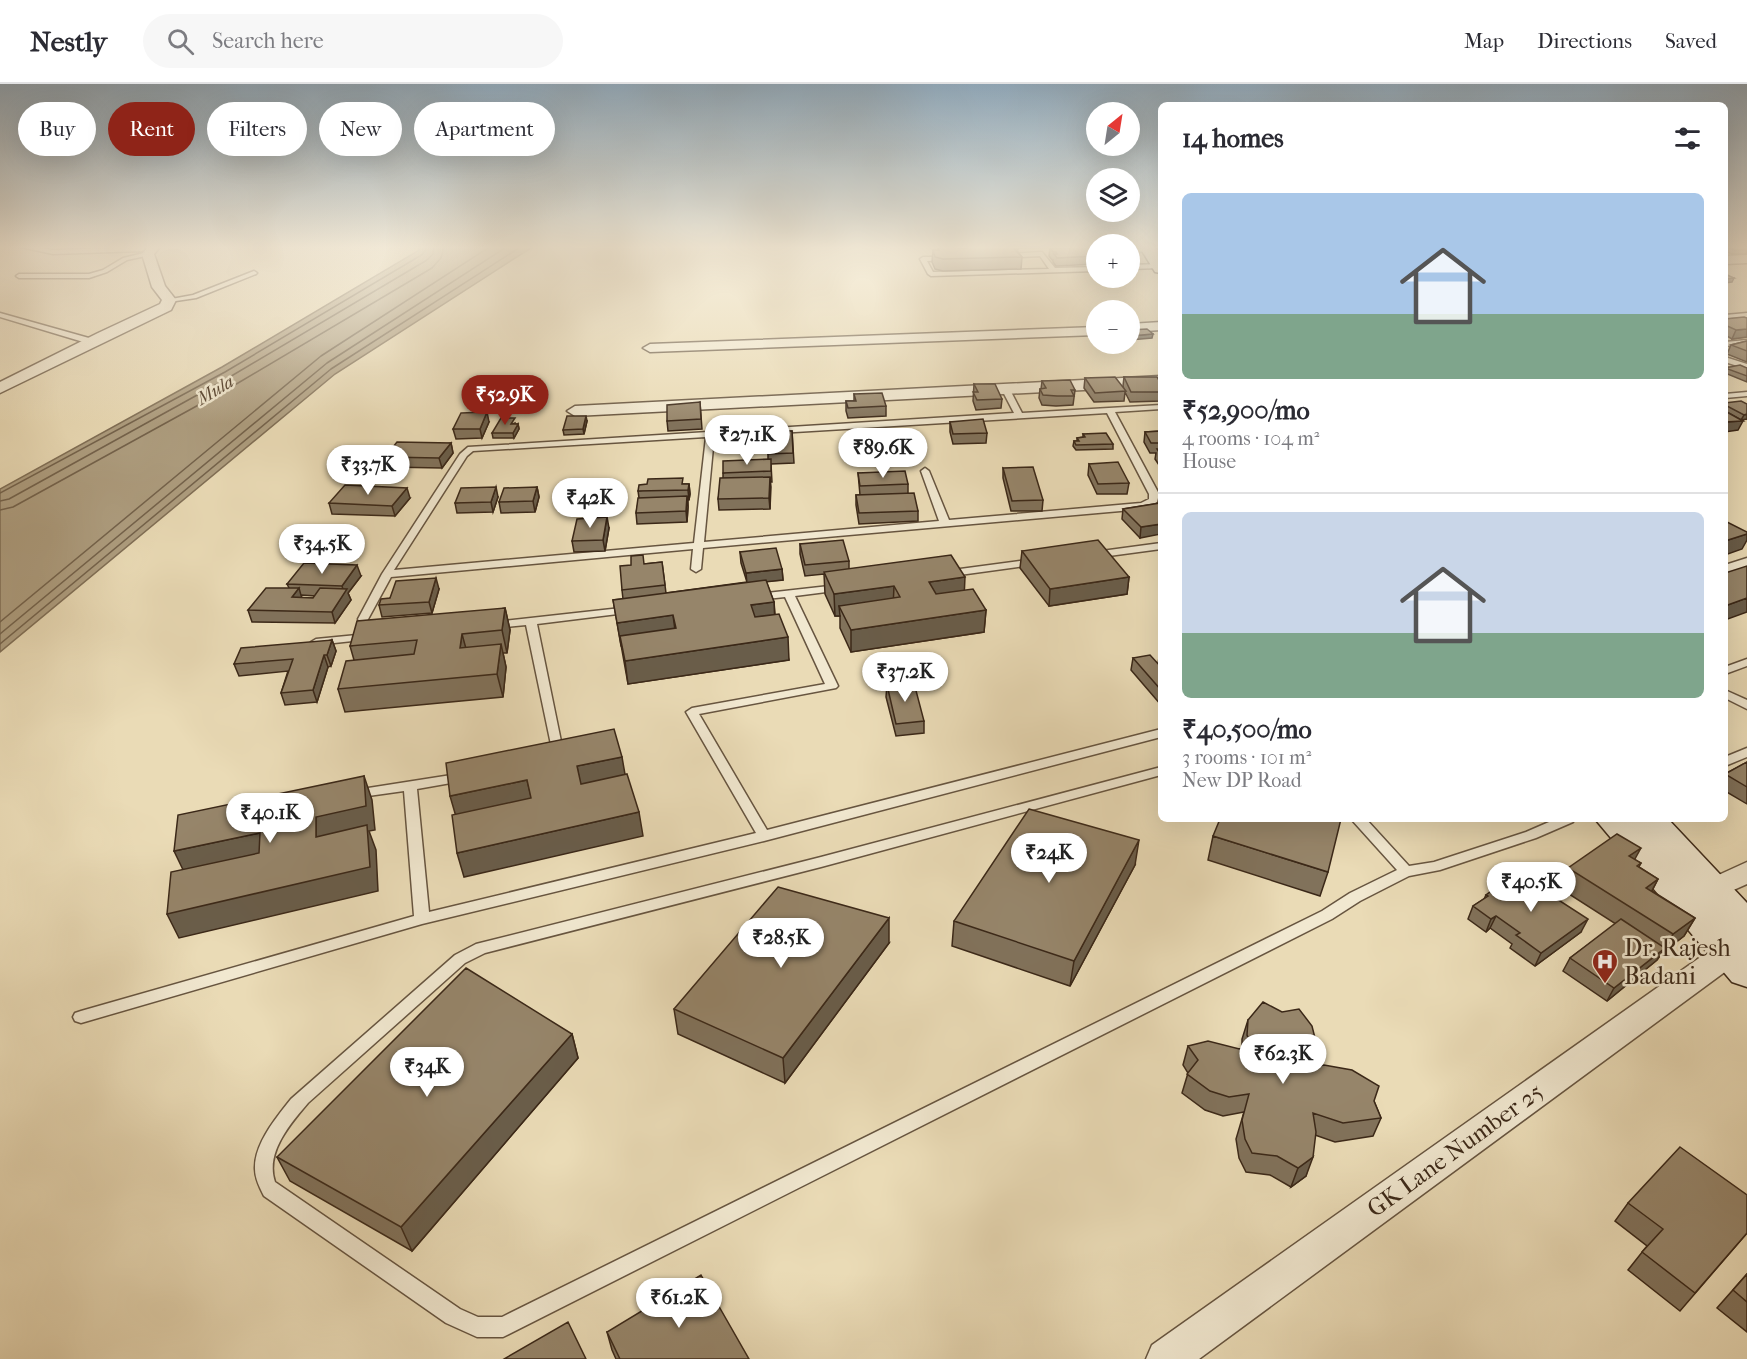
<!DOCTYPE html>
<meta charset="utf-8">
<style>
:root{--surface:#fff;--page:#f7f7f7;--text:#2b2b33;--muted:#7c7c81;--line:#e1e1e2;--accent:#8f2418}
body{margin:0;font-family:"IM FELL French Canon",serif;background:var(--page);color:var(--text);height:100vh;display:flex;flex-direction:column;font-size:22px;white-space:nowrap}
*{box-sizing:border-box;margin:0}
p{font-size:20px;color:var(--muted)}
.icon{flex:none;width:33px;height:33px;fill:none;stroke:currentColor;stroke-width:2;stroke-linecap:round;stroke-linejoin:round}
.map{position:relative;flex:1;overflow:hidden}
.sheet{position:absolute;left:1158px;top:18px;width:570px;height:720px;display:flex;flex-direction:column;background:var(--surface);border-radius:9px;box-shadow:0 6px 24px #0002}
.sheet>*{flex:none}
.guide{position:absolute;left:18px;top:18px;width:570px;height:54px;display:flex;gap:12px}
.needle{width:39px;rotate:30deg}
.controls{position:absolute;left:1086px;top:18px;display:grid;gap:12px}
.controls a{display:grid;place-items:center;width:54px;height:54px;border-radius:50%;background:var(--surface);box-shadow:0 6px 24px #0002;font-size:30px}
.price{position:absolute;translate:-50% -51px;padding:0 14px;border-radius:21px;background:#fff;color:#222;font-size:20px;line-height:39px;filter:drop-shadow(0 2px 3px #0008)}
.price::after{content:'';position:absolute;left:50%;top:36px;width:18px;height:14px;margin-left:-9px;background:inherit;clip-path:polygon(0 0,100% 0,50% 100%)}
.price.active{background:var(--accent);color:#fff}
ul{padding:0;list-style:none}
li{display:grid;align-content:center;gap:12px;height:318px;padding:0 24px}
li+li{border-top:2px solid var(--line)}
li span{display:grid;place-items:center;height:186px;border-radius:9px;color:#555}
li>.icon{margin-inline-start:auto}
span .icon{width:108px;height:108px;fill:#fffc;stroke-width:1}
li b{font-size:26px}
h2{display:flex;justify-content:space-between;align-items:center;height:72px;padding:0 24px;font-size:26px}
.tag{padding:0 21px;border-radius:27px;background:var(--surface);box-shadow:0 6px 24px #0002;font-size:21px;line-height:54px}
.tag.active{background:var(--accent);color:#fff}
header{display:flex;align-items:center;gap:36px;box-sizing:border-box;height:84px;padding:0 30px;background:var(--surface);border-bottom:2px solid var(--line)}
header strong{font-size:28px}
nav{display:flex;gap:33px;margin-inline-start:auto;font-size:21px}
.search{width:420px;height:54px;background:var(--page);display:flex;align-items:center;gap:15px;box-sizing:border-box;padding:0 21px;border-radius:33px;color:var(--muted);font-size:22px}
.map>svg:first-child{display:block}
.water{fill:#ae9e80;stroke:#806f56;stroke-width:1.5}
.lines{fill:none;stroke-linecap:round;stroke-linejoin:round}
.shore{stroke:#74634c;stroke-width:1.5}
.service-casing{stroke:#675540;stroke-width:3}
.minor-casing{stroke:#675540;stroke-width:3}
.secondary-casing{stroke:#3b2818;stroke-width:3}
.service{fill:#f1e8d0;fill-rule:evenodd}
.minor{fill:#f1e8d0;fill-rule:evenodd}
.secondary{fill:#f1e8d0;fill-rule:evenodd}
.wall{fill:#81725b;stroke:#3b2818;stroke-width:1.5;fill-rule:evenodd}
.shaded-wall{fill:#695d4a;stroke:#3b2818;stroke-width:1.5}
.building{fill:#96856a;stroke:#3b2818;stroke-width:1.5}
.labels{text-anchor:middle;stroke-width:5;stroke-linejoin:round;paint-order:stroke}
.far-water-label{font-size:18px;font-style:italic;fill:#5e4b37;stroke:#f1e8d0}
.near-poi-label{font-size:24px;fill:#3b2818;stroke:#f1e8d0;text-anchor:start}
.near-street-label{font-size:24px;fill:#3b2818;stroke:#f1e8d0}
</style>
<header>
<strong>Nestly</strong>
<div class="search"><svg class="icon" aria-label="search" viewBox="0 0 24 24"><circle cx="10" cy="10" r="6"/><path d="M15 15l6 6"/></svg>Search here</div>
<nav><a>Map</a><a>Directions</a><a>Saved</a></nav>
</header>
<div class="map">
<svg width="1747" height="1275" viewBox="0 0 1747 1275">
<rect width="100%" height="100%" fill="#eadbb6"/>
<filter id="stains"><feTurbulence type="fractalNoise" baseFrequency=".00333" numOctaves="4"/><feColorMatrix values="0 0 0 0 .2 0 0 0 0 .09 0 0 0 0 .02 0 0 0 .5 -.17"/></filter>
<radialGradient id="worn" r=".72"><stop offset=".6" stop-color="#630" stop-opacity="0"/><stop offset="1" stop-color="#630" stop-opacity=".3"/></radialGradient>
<path class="water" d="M426,162h108l-199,128 -335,278v-163l222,-122z"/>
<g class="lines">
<path class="shore" d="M0,409l225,-121 198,-118 4,-8
M0,417l9,-2 219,-121 199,-118 6,-6 1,-8
M0,426l13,-3 220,-121 199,-118 9,-10 3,-12
M0,538l321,-266 170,-110
M0,550l327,-271 181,-117
M0,560l331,-275 191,-123"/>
<defs>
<path id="service" d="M16,162h13l24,4 89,-3 3,2 -3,2 -89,3z
M1130,165l19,-1 3,2 -22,3z
M148,168l2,3 -23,5 -20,12 -18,6h-70l-3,-2 3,-2h70l14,-4 20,-12z
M1042,168l13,16 41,-1v4l-165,5 -3,-2 -8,-15 3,-2h28l-2,3 -22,1 6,11 116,-3 -9,-13 -35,2 -3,-2 3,-2z
M1160,180v4l-30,1v-4z
M254,187l3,2 -1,1 -60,24 -27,4 -3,-2 27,-5z
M0,229l96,27 1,2 -7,2 -90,-27z
M1747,256v4l-22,2v-4z
M1725,273l22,7v5l-22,-7z
M1002,302h6l14,27 139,-8v4l-46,3 44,82 -2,8 -14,7 -440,39 -2,21 -5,3 -5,-3 2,-20 -302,28 -24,44h-8l-1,-2 24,-45 78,-120 8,-7 546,-34 -13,-25zM1107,329l42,81v5l-8,4 -192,17 -20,-49 -4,-3 -4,3 18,50 -235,21 10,-105zM706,353l-12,106 -300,27 73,-114 6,-5z
M1747,308v4l-22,2v-4z
M1161,459v6l-67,9 -5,-3 5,-3z
M1035,475l5,3 -1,2 -94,13 -5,-3 5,-3z
M838,501l5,3 -1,2 -47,6 43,90 -2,2 -137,26 68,116 394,-101v8l-397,104 -342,83 -341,99 -6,-2 -2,-4 2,-4 6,-2 333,-95 -10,-125 -50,7 -5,-1 -1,-3 1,-3 115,-18 4,1 2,3 -2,3 -51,9 12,123 327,-79 -70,-121 6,-4 133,-24 -40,-87 -28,3 -5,-3 5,-3z
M630,523l5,3 -1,2 -97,12 27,132 -6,4 -4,-1 -28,-134 -31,3 -5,-3 5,-3z
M367,550l4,1 1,2 -1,2 -55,6 -5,-3 5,-3z
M1747,575v7l-22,8v-7z
M1725,606l22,10v9l-22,-11z
M1747,664v9l-22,9v-9z
M1161,683v8l-340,92 -336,86 -20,10 -157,140c-18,21 -43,50 -33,79l185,127 18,8h24l820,-406 28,-18 47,-23 -46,-51h15l43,47 25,-4 92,-30 30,-13h19l-2,3 -37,16 -96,32 -31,6 -49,25 -28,18 -829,418h-26l-31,-14 -182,-127c-4,-8 -9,-17 -9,-27 -1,-25 21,-51 36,-70l164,-144 21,-11 345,-87z"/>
<path id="minor" d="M149,162h12l-7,8 11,32 11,14 -5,10 -171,83v-11l98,-49 62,-29 2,-4 -10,-13 -10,-33z
M1747,171v8l-22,1v-8z
M1747,229v8l-22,2v-8z
M1161,238v8l-31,2v-8z
M1096,243v8l-446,17 -7,-4 7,-4z
M1161,292v10l-586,30 -8,-5 8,-5z
M1747,474v13l-22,7v-13z
M1747,778v22l-36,16 -10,-3 -4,-7 4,-7z
M1747,856v22l-10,1 -538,396h-53l6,-14 567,-401z"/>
<path id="secondary" d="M1139,162h16l6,9v18l-6,-1z
M1595,735h73l79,84v84l-15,-5z"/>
</defs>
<use href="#service" class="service-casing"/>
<use href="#minor" class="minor-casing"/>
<use href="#secondary" class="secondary-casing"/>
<use href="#service" class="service"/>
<use href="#minor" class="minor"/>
<use href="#secondary" class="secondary"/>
</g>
<path class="wall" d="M958,162h106v1l-47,1 1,4 4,5 -1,12 -78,2 -8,-2 -3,-7 1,-12h5v-3l20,1z
M1725,162h22v8h-15l-7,-3z
M1096,163v17l-40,2 -3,-4v-2h-1l-3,-4 1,-8z
M1130,163l8,8 -1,8h-7z
M1747,234v19l-15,2 -7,-4v-16z
M1747,257v21l-20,-8 4,-9z
M1725,283l22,1v14l-22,-9z
M1124,293l37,7v17l-31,1 -5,-10 -1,9 -30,1 -10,-14 1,-10 39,12 -1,-4z
M1042,297l33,9 -2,15 -17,1 -14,-1 -3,-7 1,-9h1z
M974,300l28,15 -1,9 -25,2 -3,-9z
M854,310l32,12v10l-38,2 -2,-7v-10h8z
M700,318l2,27 -34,2 -1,-10z
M1725,319l22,1v15l-6,1 -16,-9z
M587,337l-3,13 -20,1 -1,-5z
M489,338l-7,16 -26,1 -3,-10z
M950,338l37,11 -1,10 -33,1 -3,-12z
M515,339v1h3l1,5 -5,9h-21l-1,-5z
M851,346l55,12 6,5v10l-58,2z
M792,347l2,32 -23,1 1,18h-2v27l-51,1 -1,-11 5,-21v-5l45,-13v-26z
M1161,347v37l-6,-9 1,-6h-6l-6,-11 1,-10z
M1083,350l30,10v5l-37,1 -3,-4 1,-5h3v-3l6,-1z
M451,359l2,10 -11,15 -55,-1 -2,-10z
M1089,380l40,19 -2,11h-30l-9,-19z
M1003,384l40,32 -1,11h-31l-8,-33z
M858,389l50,11v9l10,18v10l-59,3 -3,-19v-10h4z
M683,400h6l1,10 -1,6h-1v7l-1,15 -50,2 -1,-11 3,-15 -1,-7z
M537,403l2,10 -4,15 -34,1 -2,-11z
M498,413l-5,15 -36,1 -2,-10z
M410,414l-15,18 -63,-2 -3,-11z
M1160,419l-20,35 -18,-19 1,-10z
M609,444l-4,23 -31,1 -2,-11z
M800,460l49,17v8l115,21 22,20 -2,22 -133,20 -11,-24v-12h-5l-10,-22 -1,-20 -19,2 -5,-22z
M1022,467l107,26 -2,17 -78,12 -29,-38z
M740,468l42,17 1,11 -17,1 8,21 1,12 14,46 -161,24 -15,-84 10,-1 -1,-9 22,-26 18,-2 4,31 81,-11 -6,-19z
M361,492l-13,17 3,7 -16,23 -83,-1 -4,-12 41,-22 -2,-4zM301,511l14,1 -2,2h-11z
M439,505l-7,24 -50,4 -3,-12 11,-7z
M505,524l5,22 -3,23h-4l3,14 -3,30 -158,15 -7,-23 16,-29 -4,-14z
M332,556l4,11 -5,15 -3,1 -11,35 -32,3 -4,-12 7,-22 -49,5 -5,-12z
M1161,572v49l-30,-35 2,-12 25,6 1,-7z
M887,601l37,36v12l-28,3 -10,-39z
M1747,678v42l-22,-13v-17z
M1213,752l115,36 -8,24 -112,-36z
M1635,776l6,3 -2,4 19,12 -6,12 43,27 -11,18 -22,17 -5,7 -50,41 -44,-30 7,-13 46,-34 -58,-37 10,-19z
M1135,781l-65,121 -118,-40 2,-25z
M1486,811l95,37 -46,34 -25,-18 2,-4 -22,-16 -4,4 -18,-13 5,-13 11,-7z
M889,859l-104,140 -107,-49 -4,-25z
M1248,936l61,48 65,33 7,17 -8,18 -38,6 -20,-7 -9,41 -15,11 -21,-12 -24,-3 -7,-14 -3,-19 8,-27 -21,4 -18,-6 -23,-17 6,-20 -5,-8 5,-19 54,3v-10z
M572,950l6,24 -166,193 -122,-70 -13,-24z
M1628,1119l119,30 -67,78 -52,-41 19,-24 -32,-25z
M1747,1190v58l-30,-24z
M607,1248l142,27h-133l-4,-9z"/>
<path class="shaded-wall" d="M1734,194l-2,4 -7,1v-4z
M1747,245v8l-15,2 4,-9z
M1153,250l-1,4 -22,2v-4z
M487,328l2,10 -7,16 -2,-9z
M1747,330v5l-6,1 3,-5z
M586,332l1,5 -3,13 -1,-5z
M1743,337l-5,9 -13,2v-10z
M518,340l1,5 -5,9 -1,-5z
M451,359l2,10 -11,15 -3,-10z
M770,393l1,10 -1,22 -1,-11z
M689,400l1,10 -1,6 -1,-10z
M496,403l2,10 -5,15 -2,-10z
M537,403l2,10 -4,15 -2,-11z
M407,404l3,10 -15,18 -3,-10z
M687,412l1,11 -1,15 -1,-11z
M607,433l2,11 -4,23 -2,-11z
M1161,440v10l-21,4 1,-11z
M1747,450v6l-5,9 -17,6v-14z
M357,481l4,11 -13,17 3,7 -16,23 -3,-11 12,-19 -2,-7z
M782,485l1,11 -36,4 -1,-11z
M965,493l-1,22 -36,5 1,-22z
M1129,493l-2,17 -78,12 1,-17z
M436,494l3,11 -7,24 -3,-11z
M894,502l-1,22 -54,-2 1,10h-5l-1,-22z
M299,504l3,11 -10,-2z
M1747,514v14l-22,8v-14z
M774,518l1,22 -22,4 -2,-23z
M505,524l5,22 -3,23 -5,-23z
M986,526l-2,22 -133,20v-22z
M673,531l3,23 -55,8 -4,-23z
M462,550l6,22 -8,-8z
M788,553l1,23 -161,24 -3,-23z
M332,556l4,11 -5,15 -4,-11z
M501,560l5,23 -3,30 -6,-23z
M324,571l4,12 -11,35 -4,-12z
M622,673l4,23 -45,10 -4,-24z
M364,692l8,24 3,30 -6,1 7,19 2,41 -199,47 -12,-24 149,-77v-20z
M527,696l6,24 -76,16 -7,-24z
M639,728l4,24 -179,41 -7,-24z
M260,749l11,24 -85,19 -12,-25z
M1139,756l-4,25 -65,121 4,-25z
M1641,764l-10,18 -2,-10z
M1658,795l-10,19 -2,-10z
M1496,832l-6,12 -4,4 5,-13z
M889,834v25l-104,140 -2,-25z
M1695,834l-11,18 -22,17 11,-19z
M1588,835l-7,13 -46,34 6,-13z
M1665,864l-8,12 -50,41 7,-13z
M572,950l6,24 -166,193 -11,-24z
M1313,1073l-7,19 -15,11 7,-19z"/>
<path class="building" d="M1016,162l2,3h-4l8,8 -79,2 -8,-2 -2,-7h6l-1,-3 29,1 -1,-1z
M1725,162h22v4h-13z
M1096,163v9l-39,2 -3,-4h3l-1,-2h-3l-3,-4z
M1130,163h1l7,8h-8z
M1725,190l9,4 -9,1z
M1744,233l3,1v11l-11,1 -11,-5v-6z
M1147,245l6,5 -23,2v-6z
M1747,257v10l-16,-6z
M1740,281l7,3v8l-22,-8z
M1115,293l11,14 -31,2 -10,-15z
M1124,293h33l4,7v8h-30z
M1070,296l5,10h-4l3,6h-17l-14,-1 -3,-6 6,-1 -4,-7z
M974,300h21l7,15 -25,1 -4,-8h5z
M882,309l4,13 -38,2 -2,-7h10l-2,-7z
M1741,317l6,3v10l-3,1 -19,-10v-2z
M700,318l1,17 -34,2v-16z
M1725,327l18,10 -18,1z
M487,328l-7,17h-27l8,-16z
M567,332h19l-3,13 -20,1z
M501,334h14l-4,6h7l-5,9h-21z
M983,335l4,14 -34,1 -3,-12z
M851,346l52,1 3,11 5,-1 1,6 -58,2z
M775,347h17l1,22 -25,1v-20h7z
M1161,347v12h-10l-6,-11z
M1106,349l7,11 -37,1 -2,-4h5l-2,-3 8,-1 -2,-3z
M397,358l54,1 -12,15 -54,-1z
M1157,365h4v6z
M771,375v12l-48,2v-12z
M1118,378l11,21 -31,1 -9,-20z
M1033,383l10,33 -31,1 -9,-33z
M905,387l3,13 -48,2 -2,-13z
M770,393l-1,21 -51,1 2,-21z
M683,394l-1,6h7l-1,6 -50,1 1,-6 8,-1 1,-5z
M345,401l62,3 -15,18 -63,-3z
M496,403l-5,15 -36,1 6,-15z
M537,403l-4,14 -34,1 5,-14z
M914,409l4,18 -59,2 -3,-18z
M687,412l-1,15 -50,2 2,-15z
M1160,419l1,2v19l-20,3 -18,-18z
M607,433l-4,23 -31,1 5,-22z
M1725,437l22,11v2l-22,7z
M843,456l6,21 -44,4 -5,-21z
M1098,456l31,37 -79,12 -28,-38z
M776,464l6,21 -36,4 -6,-21z
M643,471l1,9 18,-2 3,23 -43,5 -2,-24 11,-1v-9z
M951,471l14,22 -36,5 7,12 37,-5 13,21 -135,20 -12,-24 61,-9 -6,-11 -60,8 -10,-22z
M304,479l53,2 -15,21 -55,-2z
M1747,482v32l-22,8v-33z
M436,494l-7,24 -50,3 2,-6 9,-1 6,-17z
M766,496l8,22 -23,3 4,12 24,-3 9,23 -163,24 -5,-25 56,-8 -3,-13 -56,8 -4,-23z
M266,504h33l-7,9 21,1 7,-10 27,1 -15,23 -84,-2z
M505,524l-3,22 -40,4 -2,14 41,-4 -4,30 -159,15 8,-28 68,-7 3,-14 -67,6 7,-25z
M332,556l-5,15h-3l-11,35 -32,3 12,-34 -59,5 7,-16z
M1150,571l11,12v23l-28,-32z
M914,599l10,38 -28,3 -9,-39z
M614,645l8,28 -45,9 4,18 46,-10 12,38 -182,41 -5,-38 79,-17 -4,-18 -77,16 -4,-33z
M1747,678v25l-22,-13z
M364,692l2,30 -50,11v20l51,-12 3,42 -203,47 4,-42 88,-19 1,-20 -86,18 4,-36z
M1029,725l110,31 -65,121 -120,-40z
M1220,735h121l-13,53 -115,-36z
M1617,750l24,14 -12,8 12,7 -4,3 21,13 -12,9 49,30 -22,16 -105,-66z
M1526,795l62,40 -47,34 -25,-18 4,-2 -24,-17 -5,3 -18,-13 15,-10 -2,-1 19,-14 9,6z
M778,803l111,31 -106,140 -109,-49z
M1621,835l44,29 -51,40 -44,-30z
M466,884l106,66 -171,193 -124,-70z
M1263,918l19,10 17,-3 13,17 4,16 -7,26 15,-3 28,5 27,16 -5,15 7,17 -38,5 -30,-10 3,19 -3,25 -15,11 -21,-12 -25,-3 -7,-14 -3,-19 7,-26 -20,3 -19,-6 -23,-17 11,-14 -10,-14 20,-5 47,12 -8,-18 1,-15z
M1680,1063l67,48v38l-52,60 -53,-41 21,-23 -35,-26z
M1747,1190v28l-14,-12z
M701,1191l48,84h-129l-13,-27z
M568,1238l18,37h-82z"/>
<linearGradient id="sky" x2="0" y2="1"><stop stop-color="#91abbe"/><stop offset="0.48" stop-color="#f6efde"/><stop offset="1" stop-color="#f6efde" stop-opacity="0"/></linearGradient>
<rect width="1747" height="340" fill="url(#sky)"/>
<defs>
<symbol id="hospital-pin" viewBox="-11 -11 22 30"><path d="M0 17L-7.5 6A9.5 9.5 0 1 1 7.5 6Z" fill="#8f2418" stroke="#f1e8d0"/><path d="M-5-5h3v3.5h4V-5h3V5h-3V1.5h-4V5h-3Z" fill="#fff"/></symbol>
</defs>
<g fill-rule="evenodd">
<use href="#hospital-pin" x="1590" y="863" width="30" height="40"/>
</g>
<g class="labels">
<g class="far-water-label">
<text transform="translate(215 306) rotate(-31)" y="6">Mula</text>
</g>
<g class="near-poi-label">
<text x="1624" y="872">Dr. Rajesh<tspan x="1624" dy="28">Badani</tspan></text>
</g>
<g class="near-street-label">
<text transform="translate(1455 1066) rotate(-36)" y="8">GK Lane Number 25</text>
</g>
</g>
<rect width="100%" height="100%" filter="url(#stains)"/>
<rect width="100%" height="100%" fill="url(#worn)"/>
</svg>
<div class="controls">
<a><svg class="needle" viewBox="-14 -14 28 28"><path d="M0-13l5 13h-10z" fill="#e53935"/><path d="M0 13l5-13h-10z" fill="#7c7c81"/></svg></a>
<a><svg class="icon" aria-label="layers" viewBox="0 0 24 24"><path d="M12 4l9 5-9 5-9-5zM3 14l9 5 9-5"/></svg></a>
<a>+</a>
<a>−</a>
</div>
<b class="price active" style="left:505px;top:342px">₹52.9K</b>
<b class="price" style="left:747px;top:382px">₹27.1K</b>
<b class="price" style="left:883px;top:395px">₹89.6K</b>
<b class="price" style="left:368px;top:412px">₹33.7K</b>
<b class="price" style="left:590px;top:445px">₹42K</b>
<b class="price" style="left:322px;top:491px">₹34.5K</b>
<b class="price" style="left:905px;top:619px">₹37.2K</b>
<b class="price" style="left:270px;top:760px">₹40.1K</b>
<b class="price" style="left:1049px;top:800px">₹24K</b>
<b class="price" style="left:1531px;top:829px">₹40.5K</b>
<b class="price" style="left:781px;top:885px">₹28.5K</b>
<b class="price" style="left:1283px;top:1001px">₹62.3K</b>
<b class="price" style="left:427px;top:1014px">₹34K</b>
<b class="price" style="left:679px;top:1245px">₹61.2K</b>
<div class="guide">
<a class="tag">Buy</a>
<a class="tag active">Rent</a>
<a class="tag">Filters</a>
<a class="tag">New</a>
<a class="tag">Apartment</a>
</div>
<section class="sheet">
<h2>14 homes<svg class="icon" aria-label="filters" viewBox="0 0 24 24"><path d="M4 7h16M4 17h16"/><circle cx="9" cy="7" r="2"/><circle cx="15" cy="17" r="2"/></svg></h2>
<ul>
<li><span style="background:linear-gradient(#a9c7e8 65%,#7fa58c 0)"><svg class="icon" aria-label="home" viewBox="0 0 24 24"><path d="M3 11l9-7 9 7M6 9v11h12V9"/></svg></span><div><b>₹52,900/mo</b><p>4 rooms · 104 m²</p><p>House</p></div></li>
<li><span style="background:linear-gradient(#c9d6e8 65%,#7fa58c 0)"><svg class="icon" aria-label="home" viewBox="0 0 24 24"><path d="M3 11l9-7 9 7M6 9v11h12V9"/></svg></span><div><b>₹40,500/mo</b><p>3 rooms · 101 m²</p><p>New DP Road</p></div></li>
</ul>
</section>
</div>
